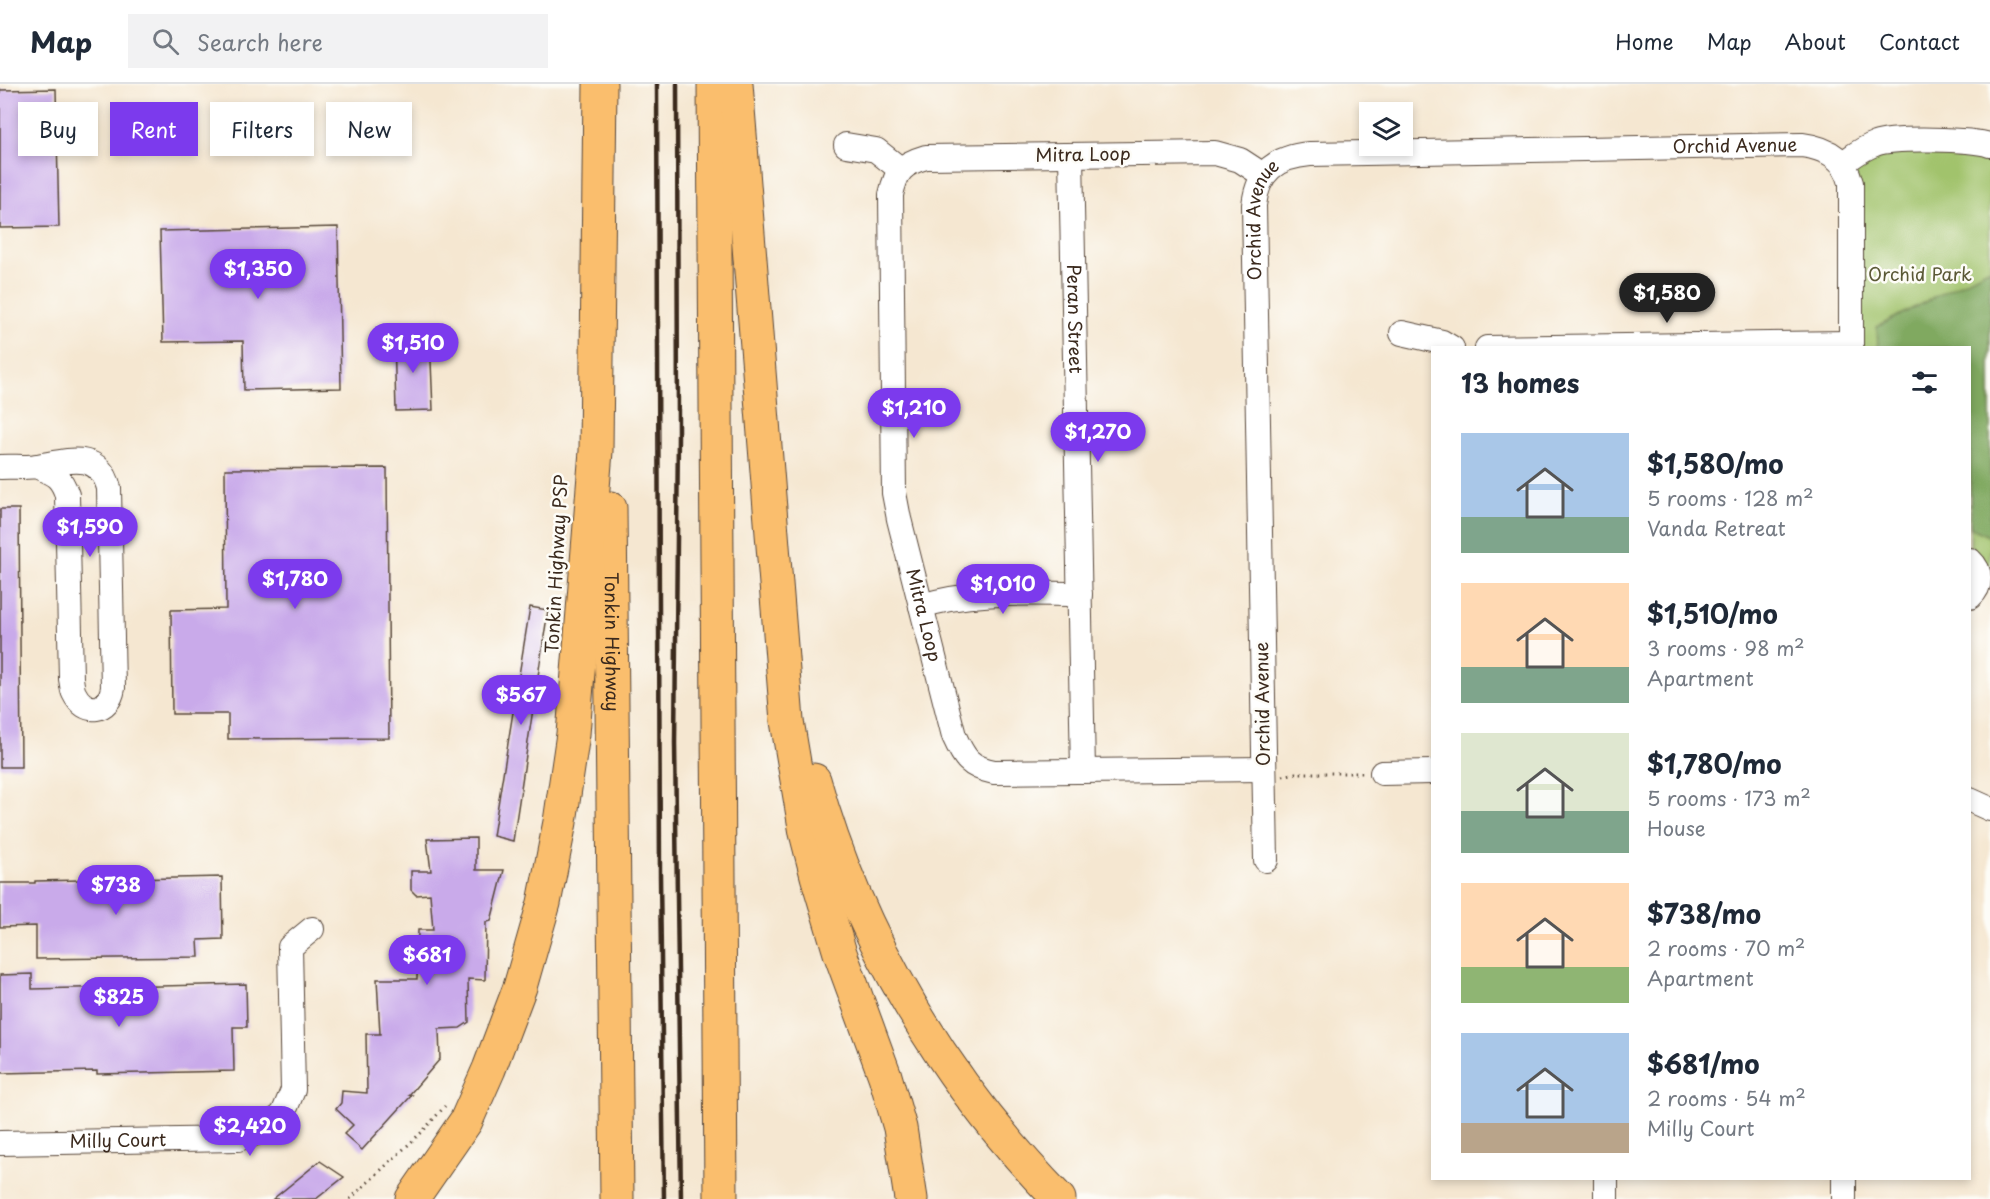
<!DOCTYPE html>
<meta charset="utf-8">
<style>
:root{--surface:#fff;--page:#f2f2f3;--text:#1f2937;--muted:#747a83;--line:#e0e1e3;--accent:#7c3aed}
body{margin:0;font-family:"Playpen Sans",sans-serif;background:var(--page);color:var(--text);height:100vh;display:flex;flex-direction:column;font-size:22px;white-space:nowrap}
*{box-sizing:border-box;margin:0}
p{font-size:20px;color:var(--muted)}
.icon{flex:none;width:33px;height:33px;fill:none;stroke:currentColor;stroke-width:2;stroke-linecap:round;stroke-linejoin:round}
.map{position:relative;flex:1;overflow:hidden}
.drawer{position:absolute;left:1431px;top:262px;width:540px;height:834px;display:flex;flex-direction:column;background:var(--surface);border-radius:0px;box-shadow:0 3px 9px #0003}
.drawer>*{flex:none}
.banner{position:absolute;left:18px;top:18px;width:570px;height:54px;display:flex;gap:12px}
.fabs{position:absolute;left:1359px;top:18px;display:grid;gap:12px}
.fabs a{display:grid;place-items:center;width:54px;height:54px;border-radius:0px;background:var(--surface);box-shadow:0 3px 9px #0003;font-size:30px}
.price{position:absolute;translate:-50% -51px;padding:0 14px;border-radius:21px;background:var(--accent);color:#fff;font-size:20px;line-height:39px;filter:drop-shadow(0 2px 3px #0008)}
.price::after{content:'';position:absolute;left:50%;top:36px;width:18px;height:14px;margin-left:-9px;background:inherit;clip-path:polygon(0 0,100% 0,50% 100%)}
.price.selected{background:#222;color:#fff}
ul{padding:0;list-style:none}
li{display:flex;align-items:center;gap:18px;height:150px;padding:0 30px}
li span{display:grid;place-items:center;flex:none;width:168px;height:120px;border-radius:0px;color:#555}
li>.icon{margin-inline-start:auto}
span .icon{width:72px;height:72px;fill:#fffc;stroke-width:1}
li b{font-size:26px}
h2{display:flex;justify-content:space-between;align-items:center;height:72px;padding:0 30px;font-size:26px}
.chip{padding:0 21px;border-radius:0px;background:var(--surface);box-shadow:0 3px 9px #0003;font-size:21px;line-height:54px}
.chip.selected{background:var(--accent);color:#fff}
header{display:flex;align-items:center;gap:36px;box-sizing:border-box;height:84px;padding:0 30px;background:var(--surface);border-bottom:2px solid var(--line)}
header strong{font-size:28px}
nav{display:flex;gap:33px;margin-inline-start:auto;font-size:21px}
.search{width:420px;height:54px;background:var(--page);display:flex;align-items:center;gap:15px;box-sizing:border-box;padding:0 21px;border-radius:0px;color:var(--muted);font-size:22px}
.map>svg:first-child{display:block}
.green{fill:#a1c36c;stroke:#6e7645;stroke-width:1.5}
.forest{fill:#80a960;stroke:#5e6a3f;stroke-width:1.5}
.building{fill:#c9aaea}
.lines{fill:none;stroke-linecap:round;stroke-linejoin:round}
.minor-casing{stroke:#574639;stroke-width:26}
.highway-casing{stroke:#574639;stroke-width:35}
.path{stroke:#574639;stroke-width:3;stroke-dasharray:1.5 4.5;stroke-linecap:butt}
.minor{stroke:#fff;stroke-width:24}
.highway{stroke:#fabe6d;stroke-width:33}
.rail{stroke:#3b2a1e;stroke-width:4.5}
.labels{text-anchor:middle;stroke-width:5;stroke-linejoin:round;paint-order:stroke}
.street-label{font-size:18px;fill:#3b2a1e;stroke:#fdfcf7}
.park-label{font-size:18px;fill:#5a5835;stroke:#fdfcf7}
</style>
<header>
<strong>Map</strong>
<div class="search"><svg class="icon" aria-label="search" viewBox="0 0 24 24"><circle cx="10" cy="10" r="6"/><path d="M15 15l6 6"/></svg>Search here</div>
<nav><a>Home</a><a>Map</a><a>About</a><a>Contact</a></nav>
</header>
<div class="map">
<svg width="1990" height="1115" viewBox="0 0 1990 1115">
<rect width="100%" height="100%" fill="#fdfcf7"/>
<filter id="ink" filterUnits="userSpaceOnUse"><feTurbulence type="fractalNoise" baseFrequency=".0167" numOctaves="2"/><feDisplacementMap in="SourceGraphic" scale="12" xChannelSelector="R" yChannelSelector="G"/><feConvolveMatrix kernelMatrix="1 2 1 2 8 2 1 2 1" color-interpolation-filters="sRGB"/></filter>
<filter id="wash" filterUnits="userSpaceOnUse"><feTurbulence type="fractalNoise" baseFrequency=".008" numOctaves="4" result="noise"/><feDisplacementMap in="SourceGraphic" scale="24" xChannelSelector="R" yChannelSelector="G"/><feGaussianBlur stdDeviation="1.35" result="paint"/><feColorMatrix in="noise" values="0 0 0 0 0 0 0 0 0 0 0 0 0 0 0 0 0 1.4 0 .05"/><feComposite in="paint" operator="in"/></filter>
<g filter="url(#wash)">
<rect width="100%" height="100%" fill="#f5e7d1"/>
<path class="green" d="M1891,57l99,15v428l-20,-24v-212h-119v-165l10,-32z"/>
<path class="forest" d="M1990,184v269l-20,-10v-179h-92l-1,-21z"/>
<g id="blocks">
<path class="building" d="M56,5l3,138 -59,1v-138z
M338,143l3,161 -97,2 -1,-49 -80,1 -3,-111z
M394,252l36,1 3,73 -37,1z
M387,384l2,270 -161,1v-25h-56l-1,-104 55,-1 -1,-140z
M0,425h19l2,258h-21z
M530,523l18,3 -35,231 -20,-5z
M476,754v32h28l-13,51 -5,1 -1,58 -17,-1 1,43 -9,6 -21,1 1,30 -31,36h3l-50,55 -18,-16 9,-9 -17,-16 5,-6 1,-12 25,2 -1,-59h14l-3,-55h40l1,-49h15l-3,-36 -14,1 -5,-5v-19h20l-4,-32z
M222,793l1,62 -25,1 1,17 -163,2v-33l-36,1v-44h35v-2z
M32,890v15l214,-5 1,43h-14l1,44 -137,3v-3l-97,2v-98z
M320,1077l24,16 -28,22h-43z"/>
</g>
</g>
<g filter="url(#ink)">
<use href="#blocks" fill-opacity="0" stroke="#574639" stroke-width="1.5"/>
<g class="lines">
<defs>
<g id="minor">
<path d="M846,61l30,5 24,19"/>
<path id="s1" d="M1071,71l12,616"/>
<path d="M1843,79c10,-7 20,-15 32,-19 19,-7 96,-5 115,1"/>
<path id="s2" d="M1263,91l-23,-15 -25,-7 -289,4c-24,7 -30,14 -35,38l3,298 5,26 55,217c10,22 15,31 40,36l270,-3"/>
<path d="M1402,249l40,9 10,6"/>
<path d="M1487,264l363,-5"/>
<path d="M0,383c12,-1 26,1 38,-1 30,-5 61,-16 71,22l4,200c-4,24 -28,28 -39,5 -2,-4 -2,-10 -3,-14l-4,-184c-6,-19 -13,-21 -31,-29"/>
<path d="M1970,476c12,11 12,26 0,37"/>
<path d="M921,522c51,-16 106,-12 159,-12"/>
<path d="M1382,689l50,-1"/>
<path d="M1970,716l20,9"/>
<path id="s3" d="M1266,776l-12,-655c4,-34 22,-48 56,-51l492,-9c24,3 43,13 49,38v165"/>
<path id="s4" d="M0,1059l238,-4 24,-8 21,-17 10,-24 -3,-143 22,-18"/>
<path d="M1606,1095v20"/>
<path d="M1844,1095v20"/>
</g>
<g id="highway">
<path d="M714,0l7,1115"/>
<path d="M736,0l51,637 19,112 11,43 23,77 45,123 15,52 11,71"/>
<path id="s5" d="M610,424l7,691"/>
<path d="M814,696c43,156 132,304 245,419"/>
<path d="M412,1115l54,-78 23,-52 31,-82 24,-84 16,-81 13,-88 23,-283 4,-367"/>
</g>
</defs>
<use href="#minor" class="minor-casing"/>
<use href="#highway" class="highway-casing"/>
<path class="path" d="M1283,692l13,-3h67
M350,1115l72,-67 23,-26"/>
<use href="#minor" class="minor"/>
<use href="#highway" class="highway"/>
<path class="rail" d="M657,0l3,792 4,323
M677,0l1,350 -3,309 6,456"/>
</g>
</g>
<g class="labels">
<g class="street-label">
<text dy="6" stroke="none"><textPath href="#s3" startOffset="1164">Orchid Avenue</textPath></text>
<text transform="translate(1083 71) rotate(-1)" y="6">Mitra Loop</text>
<text dy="6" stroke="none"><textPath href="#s3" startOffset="642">Orchid Avenue</textPath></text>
<text dy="6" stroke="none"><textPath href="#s1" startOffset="164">Peran Street</textPath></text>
<text transform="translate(557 480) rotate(-87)" y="6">Tonkin Highway PSP</text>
<text dy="6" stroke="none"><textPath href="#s2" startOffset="822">Mitra Loop</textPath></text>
<text dy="6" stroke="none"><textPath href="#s5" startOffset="134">Tonkin Highway</textPath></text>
<text transform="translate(1263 620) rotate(-91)" y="6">Orchid Avenue</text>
<text dy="6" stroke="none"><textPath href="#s4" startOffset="118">Milly Court</textPath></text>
</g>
<g class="park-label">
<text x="1920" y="197">Orchid Park</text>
</g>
</g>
</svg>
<div class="fabs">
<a><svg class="icon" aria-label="layers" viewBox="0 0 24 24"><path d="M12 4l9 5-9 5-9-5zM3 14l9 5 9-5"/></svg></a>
</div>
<b class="price" style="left:258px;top:216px">$1,350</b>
<b class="price selected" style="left:1667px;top:240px">$1,580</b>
<b class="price" style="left:413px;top:290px">$1,510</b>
<b class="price" style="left:914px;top:355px">$1,210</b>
<b class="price" style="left:1098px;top:379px">$1,270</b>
<b class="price" style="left:90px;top:474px">$1,590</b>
<b class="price" style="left:295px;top:526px">$1,780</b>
<b class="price" style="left:1003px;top:531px">$1,010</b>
<b class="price" style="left:521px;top:642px">$567</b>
<b class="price" style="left:116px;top:832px">$738</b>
<b class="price" style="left:427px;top:902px">$681</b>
<b class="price" style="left:119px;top:944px">$825</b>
<b class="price" style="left:250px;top:1073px">$2,420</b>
<div class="banner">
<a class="chip">Buy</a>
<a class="chip selected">Rent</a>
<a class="chip">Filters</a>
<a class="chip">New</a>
</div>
<section class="drawer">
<h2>13 homes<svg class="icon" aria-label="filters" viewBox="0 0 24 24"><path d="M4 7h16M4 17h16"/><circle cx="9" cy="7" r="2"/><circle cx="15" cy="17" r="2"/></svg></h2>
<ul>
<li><span style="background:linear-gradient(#a9c7e8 70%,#7fa58c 0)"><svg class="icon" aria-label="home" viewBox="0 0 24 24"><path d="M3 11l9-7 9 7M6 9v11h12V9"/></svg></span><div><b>$1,580/mo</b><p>5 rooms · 128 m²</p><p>Vanda Retreat</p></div></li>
<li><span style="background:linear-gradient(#ffd9b3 70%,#7fa58c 0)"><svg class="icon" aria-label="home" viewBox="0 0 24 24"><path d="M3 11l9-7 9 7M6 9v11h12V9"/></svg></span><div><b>$1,510/mo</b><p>3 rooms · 98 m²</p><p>Apartment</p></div></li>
<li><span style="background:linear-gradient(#dfe7d0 65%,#7fa58c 0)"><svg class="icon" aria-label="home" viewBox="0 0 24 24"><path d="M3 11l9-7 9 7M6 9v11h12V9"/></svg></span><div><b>$1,780/mo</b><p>5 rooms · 173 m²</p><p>House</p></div></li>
<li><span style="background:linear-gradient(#ffd9b3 70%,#8fb573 0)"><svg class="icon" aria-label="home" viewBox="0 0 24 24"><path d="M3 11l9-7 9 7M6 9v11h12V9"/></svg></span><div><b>$738/mo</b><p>2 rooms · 70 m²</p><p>Apartment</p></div></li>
<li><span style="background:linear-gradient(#a9c7e8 75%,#b9a48a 0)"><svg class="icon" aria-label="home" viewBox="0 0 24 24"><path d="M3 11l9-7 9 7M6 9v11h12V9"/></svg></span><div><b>$681/mo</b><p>2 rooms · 54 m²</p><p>Milly Court</p></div></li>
</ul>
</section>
</div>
